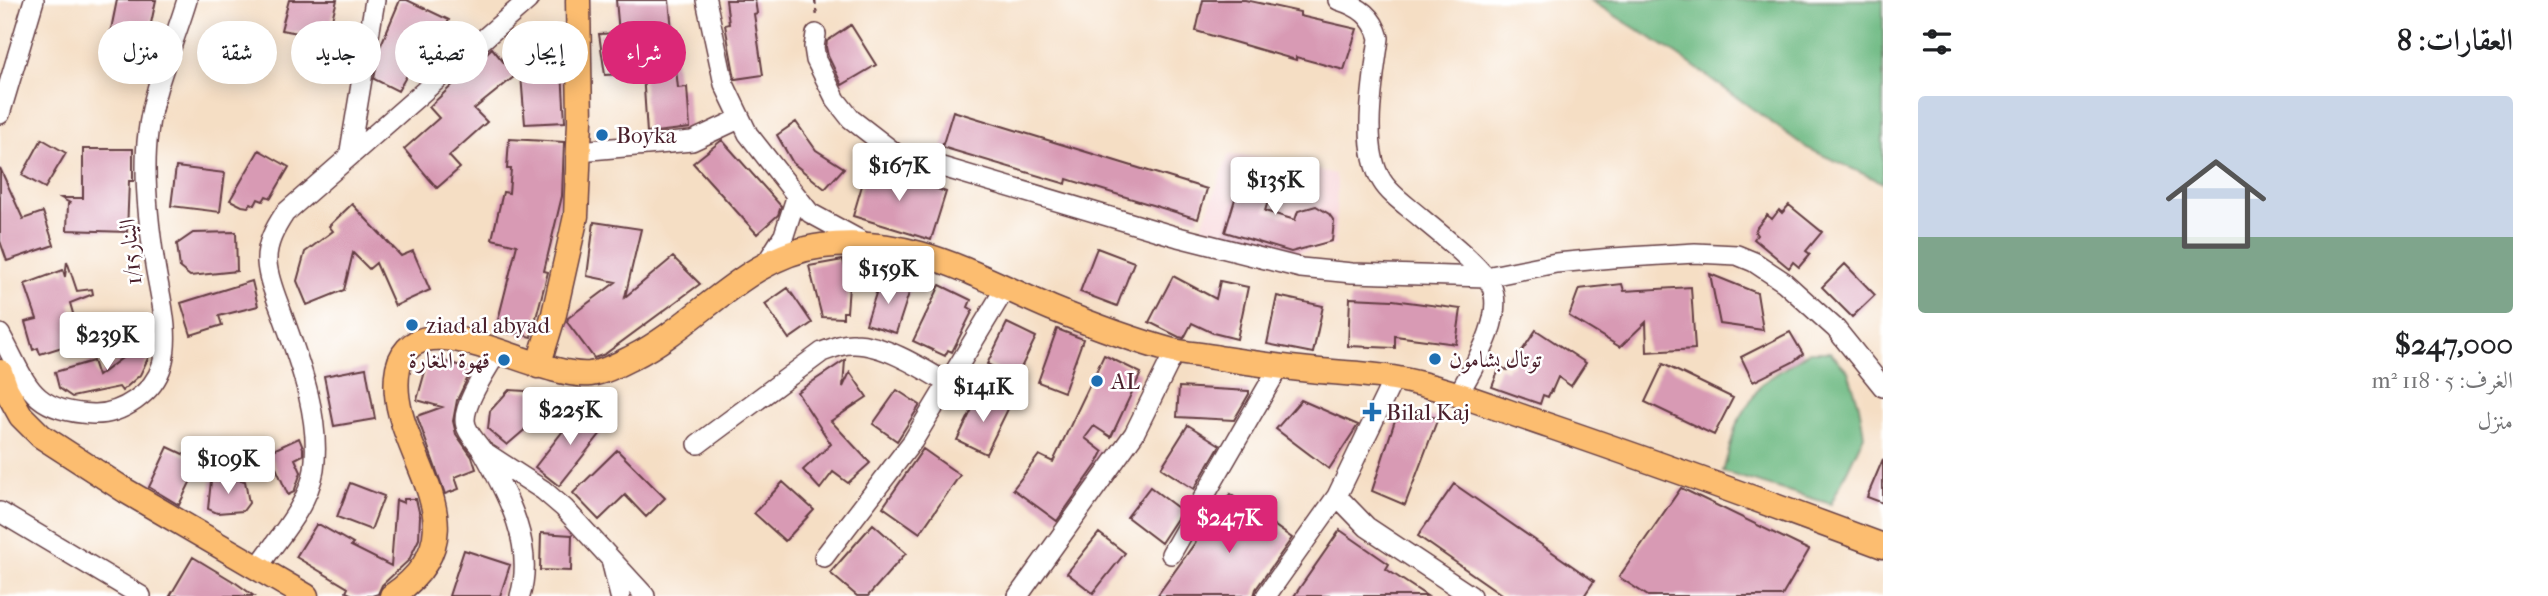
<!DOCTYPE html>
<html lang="ar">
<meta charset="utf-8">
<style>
:root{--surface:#fff;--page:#f6f6f6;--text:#202124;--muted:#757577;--line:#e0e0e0;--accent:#db2777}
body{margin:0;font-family:"IM FELL French Canon",Amiri,serif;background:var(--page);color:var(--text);direction:rtl;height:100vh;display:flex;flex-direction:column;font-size:26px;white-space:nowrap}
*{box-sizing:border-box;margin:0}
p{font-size:23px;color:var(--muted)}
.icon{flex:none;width:38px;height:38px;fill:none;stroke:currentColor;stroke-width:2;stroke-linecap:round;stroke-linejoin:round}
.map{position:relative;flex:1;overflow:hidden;direction:ltr}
.drawer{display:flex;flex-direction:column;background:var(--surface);width:665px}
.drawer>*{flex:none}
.guide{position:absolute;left:21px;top:21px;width:665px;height:63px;direction:rtl;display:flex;gap:14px}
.price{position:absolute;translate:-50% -60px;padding:0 16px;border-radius:7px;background:#fff;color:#222;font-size:23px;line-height:46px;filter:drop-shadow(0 2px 4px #0008)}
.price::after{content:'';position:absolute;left:50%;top:42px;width:21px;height:16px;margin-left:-10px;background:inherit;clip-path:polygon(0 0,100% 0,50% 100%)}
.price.active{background:var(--accent);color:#fff}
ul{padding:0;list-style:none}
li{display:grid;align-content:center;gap:14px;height:371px;padding:0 35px}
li+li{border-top:2px solid var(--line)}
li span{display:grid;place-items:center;height:217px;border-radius:7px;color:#555}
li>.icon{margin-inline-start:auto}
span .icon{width:126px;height:126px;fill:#fffc;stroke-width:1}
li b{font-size:30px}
h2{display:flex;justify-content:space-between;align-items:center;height:84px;padding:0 35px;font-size:30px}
.chip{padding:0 24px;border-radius:32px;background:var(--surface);box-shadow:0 4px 18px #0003;font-size:24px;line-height:63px}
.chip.active{background:var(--accent);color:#fff}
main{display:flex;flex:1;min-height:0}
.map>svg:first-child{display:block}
.built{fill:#f7cfd3}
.forest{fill:#6eba83;stroke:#5c6c57;stroke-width:2}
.building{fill:#d89ab4}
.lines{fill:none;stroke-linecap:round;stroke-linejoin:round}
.minor-casing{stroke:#643c42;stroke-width:22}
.major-casing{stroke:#643c42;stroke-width:27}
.path{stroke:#643c42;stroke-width:2.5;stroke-dasharray:5 5;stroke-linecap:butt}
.minor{stroke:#fff;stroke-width:19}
.major{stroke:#fcbd6f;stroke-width:24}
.poi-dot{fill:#1f6fb2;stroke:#fff;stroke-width:2.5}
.labels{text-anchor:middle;stroke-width:5;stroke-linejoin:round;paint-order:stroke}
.poi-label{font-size:23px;fill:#4a1f2b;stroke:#fff;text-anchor:start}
.street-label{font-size:23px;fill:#4a1f2b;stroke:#fff}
</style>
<main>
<section class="drawer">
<h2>العقارات: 8<svg class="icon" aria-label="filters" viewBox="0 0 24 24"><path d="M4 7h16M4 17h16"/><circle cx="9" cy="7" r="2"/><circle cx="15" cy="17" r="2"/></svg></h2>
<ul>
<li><span style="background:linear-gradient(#c9d6e8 65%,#7fa58c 0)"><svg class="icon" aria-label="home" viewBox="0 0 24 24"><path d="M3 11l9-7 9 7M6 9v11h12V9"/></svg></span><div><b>$247,000</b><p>الغرف: 5 · 118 m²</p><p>منزل</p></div></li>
</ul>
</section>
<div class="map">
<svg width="1883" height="596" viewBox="0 0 1883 596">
<rect width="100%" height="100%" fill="#fff"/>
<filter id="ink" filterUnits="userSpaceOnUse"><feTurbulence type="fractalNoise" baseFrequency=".0143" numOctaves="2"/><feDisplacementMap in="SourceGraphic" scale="14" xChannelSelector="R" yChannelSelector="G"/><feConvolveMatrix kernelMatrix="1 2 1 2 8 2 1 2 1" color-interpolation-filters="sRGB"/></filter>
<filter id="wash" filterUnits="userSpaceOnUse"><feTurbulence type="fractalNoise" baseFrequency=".00686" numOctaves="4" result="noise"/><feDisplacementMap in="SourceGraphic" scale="28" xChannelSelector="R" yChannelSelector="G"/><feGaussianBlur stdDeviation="1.57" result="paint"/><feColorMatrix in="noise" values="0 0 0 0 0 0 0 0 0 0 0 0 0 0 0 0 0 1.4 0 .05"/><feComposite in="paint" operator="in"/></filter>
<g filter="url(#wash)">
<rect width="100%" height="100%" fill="#f5dec4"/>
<path class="built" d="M1229,155l42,3 64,16 2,7 -2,65 -45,8 -89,-27z"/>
<path class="forest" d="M1590,0h293v183l-76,-35 -129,-93z
M1809,352h21l18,19 11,34 5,30 -33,69 -108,-32 13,-47 25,-41z"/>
<g id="blocks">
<path class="building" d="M117,0h39l-12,56 -37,-7z
M289,0h48l-10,38 -46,-8z
M400,0h7l42,20 -15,30 -10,-5 -26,46 -24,-12 6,-32z
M616,0h53l9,88 9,-1 3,41 -43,5 -4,-60 -38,2 -6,-41 20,-1z
M726,0h29l2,13 -3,1 9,61 -28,4 -10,-54 4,-1z
M1203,0h42l55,12v4l57,13 -13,41 -48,-13v3l-100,-29z
M851,25l25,40 -34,20 -14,-29 -2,-9 1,-6z
M492,48l23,28 -41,33 13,13 -38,34 11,12 -23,20 -33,-39 35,-31 -10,-11z
M562,71l3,51 -40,2 -4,-49z
M953,111l254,78 -9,30 -131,-40 -1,5 -124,-37z
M796,122l20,28 28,18 -19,21 -32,-26 -16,-28z
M42,139l24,14 -21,35 -23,-13z
M509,139l55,3 -2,54 -18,75 4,1 -17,65 -35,-9 21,-83 -25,-6 11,-47 6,1 2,-24h-4z
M722,140l59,66 -3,9 -21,19 -64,-71z
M83,149h50v32h-4l-2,51 -60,-2 1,-26 2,-1 -9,-5h22z
M259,150l30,17 -18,31 -5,-2 -3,5 -5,-2 -3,6 -4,-2 -3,4 -6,-1 -12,-6z
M868,165l78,27 -15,48 -78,-24z
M1245,166l31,8 -11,37 30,9 3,-9 18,-5 13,8 5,7 -2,20 -41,11 -66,-20z
M176,167l49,6 -5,39 -49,-6z
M0,168l23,51 20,-7 11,33 -47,16 -7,-20z
M352,204l49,52 12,-5 17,39 -35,16 -19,-43 -7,6 -16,-16 -9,37 -37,15 -10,-24 8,-29 28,-21 -4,-5z
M1789,205l33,27 -16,19 4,3 -11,13 -6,-5 -4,6 -35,-29 3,-4 -2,-3 2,-5 10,-12 5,4 7,-9 3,3z
M594,222l47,7 -16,68 48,-40 27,27 -95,70 -11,4 -27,-36 1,-4 48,-36 -29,-6z
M236,232l1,39 -47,5 -10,-8 -3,-24 16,-11z
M1097,248l37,14 -17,44 -37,-14z
M843,260l3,12 4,1 -3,39h-4v6l-21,-1 -13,-51z
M67,261l10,30 15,-2 1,5 -23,9 11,38 -41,13 -2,-6 -5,2 -8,-28 12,-3 -12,-35 38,-14 2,7z
M1845,264l30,31 -23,22 -30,-30z
M1710,274l47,19 6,37 -43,-6z
M1173,276l43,23 4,-18 28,6 -11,52 -24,-6 -21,-10 -8,15 -5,-1 -30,-15z
M881,278l30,9 -15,46 -30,-9z
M252,281l6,25 -39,10 3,9 -31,10 -10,-32z
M1622,284l2,7 67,-4 4,62 -48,3 -1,-30 -26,25 -51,-31 10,-27z
M940,285l31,15 -3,7 5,3 -21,42 -4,-2 -3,6 -32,-15z
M788,288l24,35 -23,16 -24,-35z
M1277,296l46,10 -10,47 -46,-9z
M1350,298l43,2 68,9 -5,35 -61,-8v12l-47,-2z
M1007,323l29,14 -20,41 -29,-14z
M1057,329l26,10 -19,53 -26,-10z
M1536,330l50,33 -15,23 -13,-9 -6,14 -1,-1 -3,7 -5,-2 -3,9 -48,-17 8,-20 7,3 2,-4 2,1z
M1790,332l13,22 -10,8 -40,20 -12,-25z
M131,338l22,3v7l-13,27 -18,16 -3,-4 -47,10 -13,-9 -4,-16 38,-11 5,15 24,-18z
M1104,355l37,18 -30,64 -17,-11 -9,12 18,14 -6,12 -40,57 -44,-32 26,-34 14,7z
M429,357l43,12 -15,31 -4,21 3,13 16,23 4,12 -21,8 4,12 -14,5 -28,-78 25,-9 -25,-7z
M845,360l-2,27 7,-15 17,25 -36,24 39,42 -22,20 -15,-11 -13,17 -17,-19 28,-26 -34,-52z
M1663,364l70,34 -19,37 -69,-33z
M366,368l9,51 -41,7 -10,-50z
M1179,387l70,4v3l-15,26 -57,-3z
M509,390l50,3 2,28 -25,-1 -29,25 -19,-16 2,-18z
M897,390l23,15 -23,36 -24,-17z
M980,393l29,14 -23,47 -29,-14z
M1301,400l57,25 -29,44 -53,-40z
M580,409l25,19 -46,58 -24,-19z
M1398,411l40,7 -33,87 -33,-14z
M1188,425l32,20 -26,44 -33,-21z
M299,438l4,10v7l-8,4 6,13 -7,20 -6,3 -19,-43z
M168,447l32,15 -21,43 -30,-18z
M923,449l37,26 -40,58 -37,-26z
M617,450l48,48 -19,19 -21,-22 -26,25 -26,-27z
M1883,459v44l-16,-6z
M234,479l11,2 4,22 -6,8 -26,2 -9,-4 3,-28z
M783,482l31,28 -29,31 -31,-28z
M350,483l34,13 -13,34 -34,-13z
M1454,484l140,97 -10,15h-80l-86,-60z
M1150,487l32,24 -21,32 -34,-26z
M1681,488l128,62 -27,46h-134l-29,-19z
M1230,494l62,44 -36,51 -2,7h-97z
M404,499h12l4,17 -1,23 -10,21 -27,25 -4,9 -6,2h-17l-9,-4 2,-4 -52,-31 20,-32h4l33,19 -2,2 40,20 5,-66 8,3z
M873,524l33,29 -38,43h-11l-27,-23z
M1340,530l49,34 -3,5 41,27h-133z
M541,533l31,2 -1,36 -31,-1z
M1099,533l26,20 -32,40 -26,-20z
M464,550l46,15 -10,31h-51z
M193,557l43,26 18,13h-84z"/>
</g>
</g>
<g filter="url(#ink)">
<use href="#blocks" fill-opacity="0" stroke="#643c42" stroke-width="2"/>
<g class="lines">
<defs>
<path id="minor" d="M706,0l18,84 24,50 62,79 57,31
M1338,0c22,7 35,16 41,38 -5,39 -19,110 3,143 9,15 27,26 39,37 18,15 60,48 70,67 15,32 -18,82 -33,110
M816,34l-2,13 2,13 20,40 15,19 44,34 283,84 123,31 51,5 134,4 70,-14 56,-5 83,-5 42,2 17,7 30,20 52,47 47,58
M0,114l34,-114
M579,151l113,-10 47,-22
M349,157l26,-157
M765,265l19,-30 12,-37
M0,334c27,48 28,77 93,80 28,1 61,-21 69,-49 9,-32 -2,-68 -7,-100 -6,-38 -12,-94 -7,-132 5,-46 26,-89 39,-133
M497,352c-10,18 -32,49 -32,68 0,12 13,23 19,33 24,43 51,93 36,143
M698,444l124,-92c11,-4 21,-9 32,-8 30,0 68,24 93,39
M483,451l60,39 21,18 81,88
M1337,496l30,31 104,69
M0,512l141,84
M1171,554l108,-187
M824,557l89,-116 93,-154
M611,560l9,36
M258,567c20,-29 50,-61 56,-97 7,-50 -13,-104 -30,-151 -6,-18 -16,-38 -17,-57 -1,-18 8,-34 18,-49l243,-213
M1018,596l116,-162 41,-83
M1266,596l71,-100 57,-118"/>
<path id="major" d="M538,366l16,-52 22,-98 4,-95 -2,-121
M0,372l6,17 15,27 20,20 85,55 180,105
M392,596c103,-70 -10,-147 6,-228 2,-9 6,-17 14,-23 40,-28 127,33 178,29 15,-2 29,-10 43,-17 64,-32 114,-102 189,-111 89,-11 151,29 229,62 39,16 81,32 122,43 15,3 31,4 46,7 33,5 67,10 101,13 24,2 49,3 73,7 54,9 107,32 159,49 111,38 221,78 331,119"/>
</defs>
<use href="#minor" class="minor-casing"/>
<use href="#major" class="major-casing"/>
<path class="path" d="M815,0l2,17"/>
<use href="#minor" class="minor"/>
<use href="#major" class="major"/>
</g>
</g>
<g class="poi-dot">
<circle cx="602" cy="135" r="7"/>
<circle cx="412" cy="325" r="7"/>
<circle cx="1435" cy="359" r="7"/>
<circle cx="504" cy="360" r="7"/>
<circle cx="1097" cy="381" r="7"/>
<path d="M1368.5 401.5h7v7h7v7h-7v7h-7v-7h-7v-7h7z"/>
</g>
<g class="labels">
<g class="poi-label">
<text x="616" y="143">Boyka</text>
<text x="426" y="333">ziad al abyad</text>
<text x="1449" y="367">توتال بشامون</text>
<text x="490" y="368" text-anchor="end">قهوة المغارة</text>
<text x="1111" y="389">AL</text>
<text x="1386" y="420">Bilal Kaj</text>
</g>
<g class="street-label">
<text transform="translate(130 252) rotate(-96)" y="8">الينار1/15</text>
</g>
</g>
</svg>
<b class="price" style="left:899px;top:203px">$167K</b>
<b class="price" style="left:1275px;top:217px">$135K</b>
<b class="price" style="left:888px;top:306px">$159K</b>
<b class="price" style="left:107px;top:372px">$239K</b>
<b class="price" style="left:983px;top:424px">$141K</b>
<b class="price" style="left:570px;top:447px">$225K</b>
<b class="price" style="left:228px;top:496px">$109K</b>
<b class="price active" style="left:1229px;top:555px">$247K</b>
<div class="guide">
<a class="chip active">شراء</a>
<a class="chip">إيجار</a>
<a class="chip">تصفية</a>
<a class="chip">جديد</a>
<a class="chip">شقة</a>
<a class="chip">منزل</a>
</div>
</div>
</main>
